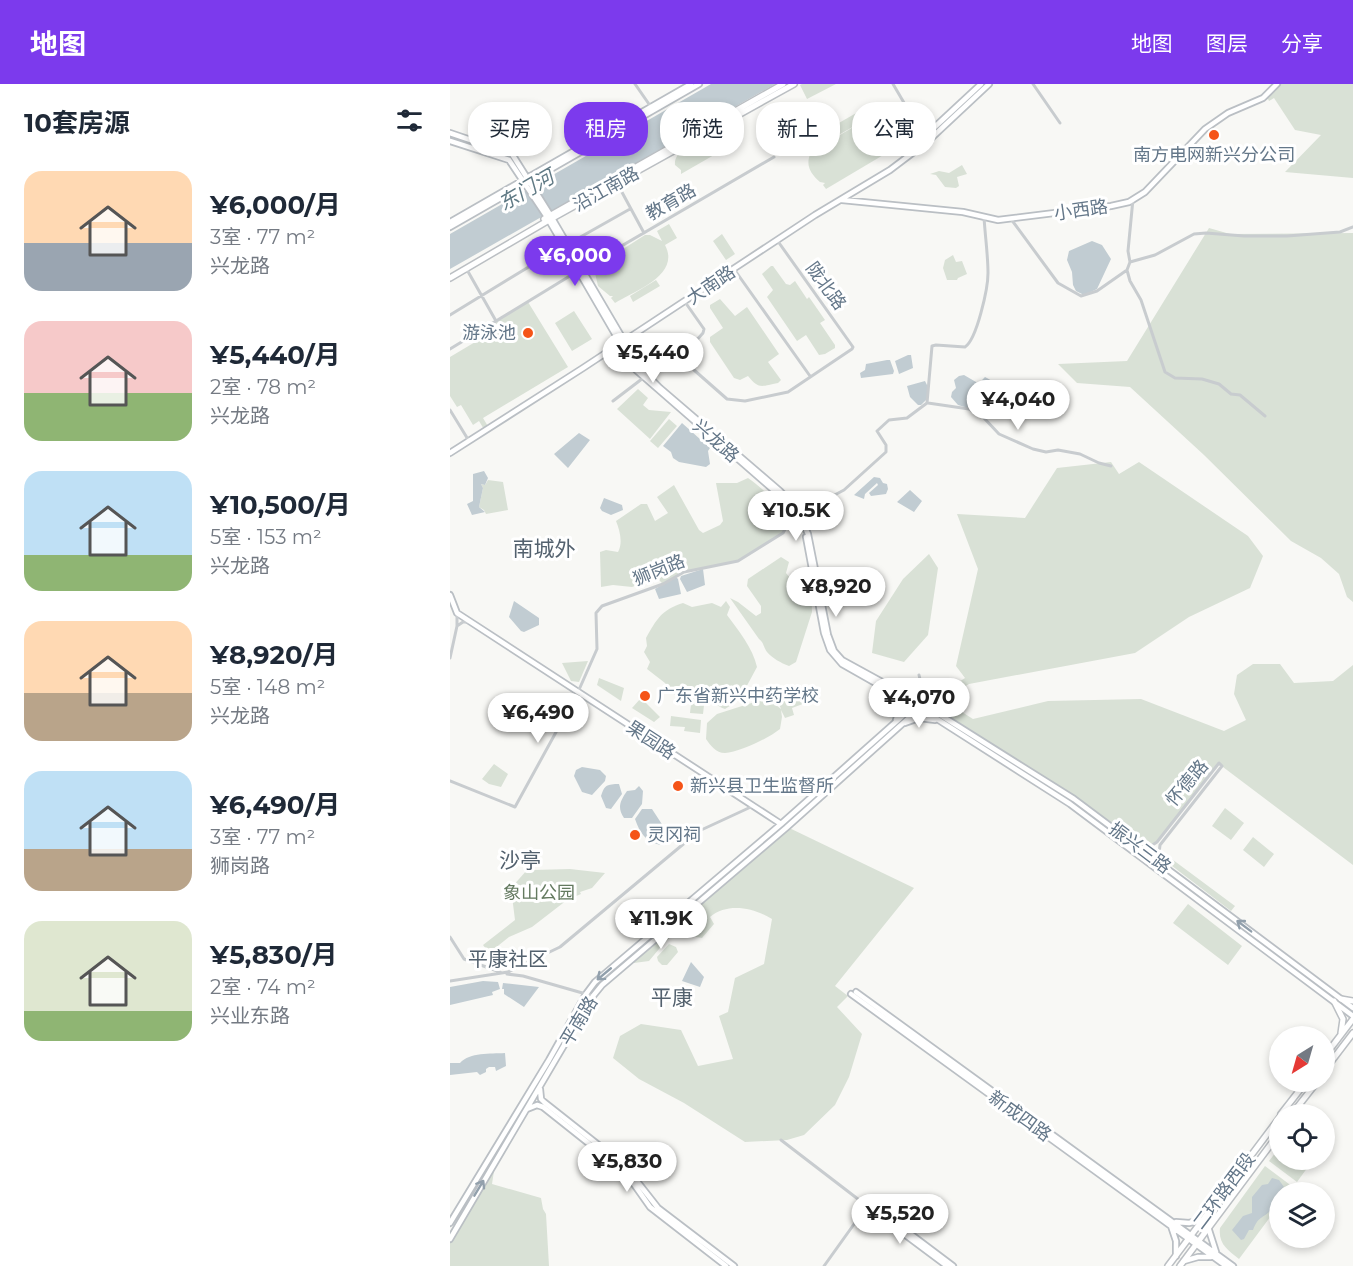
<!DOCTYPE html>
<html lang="zh">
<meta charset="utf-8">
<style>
:root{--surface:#fff;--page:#f6f6f7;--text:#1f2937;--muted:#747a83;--accent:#7c3aed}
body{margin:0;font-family:Montserrat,"Noto Sans SC",sans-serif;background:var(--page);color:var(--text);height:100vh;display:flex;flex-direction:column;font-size:22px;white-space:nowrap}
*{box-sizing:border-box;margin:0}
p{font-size:20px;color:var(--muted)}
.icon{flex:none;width:33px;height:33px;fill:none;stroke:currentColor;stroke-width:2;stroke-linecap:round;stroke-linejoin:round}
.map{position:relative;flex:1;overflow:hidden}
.drawer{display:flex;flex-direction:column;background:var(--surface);width:450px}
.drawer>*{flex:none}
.hud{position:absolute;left:18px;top:18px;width:570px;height:54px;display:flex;gap:12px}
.needle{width:39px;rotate:217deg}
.fabs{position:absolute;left:819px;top:942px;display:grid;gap:12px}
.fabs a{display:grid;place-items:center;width:66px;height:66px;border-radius:50%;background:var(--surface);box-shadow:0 3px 9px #0003;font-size:30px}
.price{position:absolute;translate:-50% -51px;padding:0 14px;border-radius:21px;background:#fff;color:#222;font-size:20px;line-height:39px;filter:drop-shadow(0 2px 3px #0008)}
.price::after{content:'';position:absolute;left:50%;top:36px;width:18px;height:14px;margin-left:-9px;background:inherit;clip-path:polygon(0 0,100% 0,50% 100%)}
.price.on{background:var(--accent);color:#fff}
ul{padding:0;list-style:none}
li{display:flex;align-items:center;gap:18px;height:150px;padding:0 24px}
li span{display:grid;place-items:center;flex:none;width:168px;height:120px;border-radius:18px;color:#555}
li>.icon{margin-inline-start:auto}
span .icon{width:72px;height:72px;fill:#fffc;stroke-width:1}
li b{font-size:26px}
h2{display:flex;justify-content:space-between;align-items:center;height:72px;padding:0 24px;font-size:26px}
.chip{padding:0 21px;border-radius:24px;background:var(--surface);box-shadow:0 3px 9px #0003;font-size:21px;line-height:54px}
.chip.on{background:var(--accent);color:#fff}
header{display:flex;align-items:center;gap:36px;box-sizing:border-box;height:84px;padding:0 30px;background:var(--accent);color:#fff}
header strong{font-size:28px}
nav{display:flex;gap:33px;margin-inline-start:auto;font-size:21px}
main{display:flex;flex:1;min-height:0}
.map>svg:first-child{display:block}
.green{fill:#d9e1d6}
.water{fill:#c1ccd2}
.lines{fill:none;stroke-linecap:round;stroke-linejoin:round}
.secondary-casing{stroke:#babfc4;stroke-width:8}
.primary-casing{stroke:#bbbfc3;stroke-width:8}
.street{stroke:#c8cccf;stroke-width:3}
.secondary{stroke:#fff;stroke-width:4.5}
.primary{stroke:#fff;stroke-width:5}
.oneway{stroke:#92a0ac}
.poi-dot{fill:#f55418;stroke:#fff;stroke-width:2}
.labels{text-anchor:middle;stroke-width:6;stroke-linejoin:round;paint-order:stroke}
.poi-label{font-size:18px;fill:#647789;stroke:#fff;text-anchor:start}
.street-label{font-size:18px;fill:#647789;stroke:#fff}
.park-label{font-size:18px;fill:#647a60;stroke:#fff}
.water-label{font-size:20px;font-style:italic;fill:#607a85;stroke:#fff}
.neighbourhood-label{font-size:20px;fill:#53616e;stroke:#fff}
.quarter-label{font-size:21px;fill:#53616e;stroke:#fff}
</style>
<header>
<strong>地图</strong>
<nav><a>地图</a><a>图层</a><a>分享</a></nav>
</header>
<main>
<section class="drawer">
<h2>10套房源<svg class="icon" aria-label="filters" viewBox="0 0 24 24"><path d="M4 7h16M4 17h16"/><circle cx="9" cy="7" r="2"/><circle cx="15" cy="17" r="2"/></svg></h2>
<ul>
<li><span style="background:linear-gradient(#ffd9b3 60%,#9aa5b1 0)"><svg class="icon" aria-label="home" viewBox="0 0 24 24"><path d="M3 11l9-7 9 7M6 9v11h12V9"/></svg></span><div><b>¥6,000/月</b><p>3室 · 77 m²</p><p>兴龙路</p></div></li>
<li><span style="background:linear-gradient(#f6c9c9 60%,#8fb573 0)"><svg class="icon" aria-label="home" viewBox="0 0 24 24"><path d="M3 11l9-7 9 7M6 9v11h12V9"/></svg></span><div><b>¥5,440/月</b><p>2室 · 78 m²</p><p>兴龙路</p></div></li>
<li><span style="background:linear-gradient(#bfe0f5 70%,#8fb573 0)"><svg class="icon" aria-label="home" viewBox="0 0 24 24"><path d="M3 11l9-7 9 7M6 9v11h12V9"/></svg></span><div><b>¥10,500/月</b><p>5室 · 153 m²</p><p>兴龙路</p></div></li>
<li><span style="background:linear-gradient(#ffd9b3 60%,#b9a48a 0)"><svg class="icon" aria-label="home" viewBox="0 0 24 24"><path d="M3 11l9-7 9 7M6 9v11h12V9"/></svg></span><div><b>¥8,920/月</b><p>5室 · 148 m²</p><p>兴龙路</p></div></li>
<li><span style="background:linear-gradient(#bfe0f5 65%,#b9a48a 0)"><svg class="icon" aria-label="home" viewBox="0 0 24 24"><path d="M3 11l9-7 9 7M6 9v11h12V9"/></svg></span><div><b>¥6,490/月</b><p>3室 · 77 m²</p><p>狮岗路</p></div></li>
<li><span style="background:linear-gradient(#dfe7d0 75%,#8fb573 0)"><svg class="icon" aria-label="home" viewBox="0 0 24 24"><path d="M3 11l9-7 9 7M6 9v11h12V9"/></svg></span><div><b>¥5,830/月</b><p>2室 · 74 m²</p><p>兴业东路</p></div></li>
</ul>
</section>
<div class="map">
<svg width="903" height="1182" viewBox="0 0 903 1182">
<rect width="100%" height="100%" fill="#f8f8f5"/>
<path class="green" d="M352,0h34l-29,15 -7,-14z
M827,0h76v94l-68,-6 36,-37 -26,-5 -21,-32 -5,3 -1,-2 -25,9 20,-10z
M408,28l5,9 -61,35 -5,-9z
M412,38l12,3c6,8 10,15 6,25l8,-4 2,5 -64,38 -3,-4 2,-2 -5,-1c-10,-9 -15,-17 -9,-30z
M286,50l5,9 -22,12 -7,-13 9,-5 3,4z
M248,59l5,2 6,9 3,-2 2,3 -33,19v-4l-6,-5c-1,-13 13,-17 23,-22z
M512,81l5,9 -10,3 2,9 -3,2 -11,-1 -9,-12 -6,-1 9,-3 10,2z
M219,140l8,14 -12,7c16,30 -30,46 -50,58l-4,-5 2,-2h-3l-12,-10 -3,-13 3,-8 47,-30h5l12,6 -5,-10z
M759,144l21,6 123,-1v369l-6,-5 -8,-23 -18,-16 -30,-17 -87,-86 -74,-68 -53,-4 -19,-19 69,-3z
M272,150l13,20 -9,6 -13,-19z
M503,171l3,7 6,-1 5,13 -9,4 -1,2h-10l-4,-12 2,-8z
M321,182h2l13,18 4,1 5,-4 12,18 2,-2 16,23 -5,3 15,22v3l-10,6 -6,1 -13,-20 -9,6 -30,-44 6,-7 -11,-16z
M206,196l4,6 -27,16 -3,-6z
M270,215l15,17 12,-9 32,47 -11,8 13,18 -3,3c-16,3 -19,7 -30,-7l-8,4 -6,-2 -24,-36v-5l13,-9 -13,-20v-3z
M78,218l40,65 -85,51 6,10 -4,3 -6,-10 -6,4 -12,-20 -4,2 -7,-11v-39l47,-28 -4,-6z
M124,227l18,28 -20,12 -17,-28z
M188,305l10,9 -5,7 6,5 22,2 -21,27 -33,-30z
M219,335l8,7 -19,22 -8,-7z
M661,378l8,12 20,-12 109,74 15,20 -13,32 -61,29 -54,36 -166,31 -26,16 30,19 75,-18 93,-2 83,32 22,-11 -12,-26 3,-19 16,-11h27l14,19 39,-2 20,-16v200l-134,-101 -65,80 -12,5 -73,-53 -145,-92 41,-26 -9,-12 22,-97 -21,-55 68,4 32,-50z
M298,394c17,12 30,25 42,43l-7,12 -45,28 -54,11 -21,12 -6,-6 -25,9 -19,-2 -12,2 -1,-35 6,-2 12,2c5,-9 2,-21 -2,-31l25,-17h6l8,17 13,-8 -11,-16 17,-12 25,45 4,3 17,-8 3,-4 -7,-38h21z
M38,396l15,2 5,28 -22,4 -2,-4 -5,-3 4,-19 -2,-4 4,1z
M479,470l9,14 -10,67 -24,27 -32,-9 4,-32 27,-42z
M331,473l8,5 -3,11c7,9 11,11 22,6l3,2 1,31 -16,50 -7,4c-8,-3 -17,-8 -22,-14 -4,-6 -3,-9 -8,-13l-29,-41 8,4 18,14 5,-3v-7l-14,-20 1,-7z
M276,517l4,6 -3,8c11,15 26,33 30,52l-14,26 1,4 -19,12c-21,-8 -18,-30 -46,-9l-14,-17 -18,-14 3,-7 -6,-10 3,-6 -1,-8c11,-19 15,-28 37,-35l9,4 20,-4 9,4z
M138,577l-9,21 -8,-1 -9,-18z
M149,594l25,10 -3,13 -24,-16z
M352,603l6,15 -16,6 2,7 -9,3 -4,-8 1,7 -2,12c-11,9 -40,23 -55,24 -9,0 -15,-8 -19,-14l1,-16 10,-9 47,-15 8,3 9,7 -5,-13z
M242,611l13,2 -2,17 -13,-1z
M191,614l19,19 -6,5 -22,-14z
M221,632l30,4 -1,13 -16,-2 1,-4 -15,-1z
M44,680l14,10 -7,13 -12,-3 -7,-5z
M775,724l19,15 -13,17 -19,-14z
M331,740l133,64 -79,98 13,10 -11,11 25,27 -13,43 -14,28 -31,30 -17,5 -42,2 -61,-39 -45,-24 -26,-21 7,-22 21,-12 40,6 17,36 35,-7 -14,-43 9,-4 7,-34 29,-14 8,-45c-18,-11 -44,-17 -62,-2l4,7 -12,14 -12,-2 -12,-6 -14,13 -15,18 -15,2 -4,-11z
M803,753l21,17 -10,13 -21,-17z
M711,767l74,55 -4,5 -68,-52z
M85,777l-2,9 37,-1 35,4 -13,15 -12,4 1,2 -14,6 -35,27 -23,10 -20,16 -6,-8 32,-25 -4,-32z
M738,820l54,42 -14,19 -55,-42z
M219,860l7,3 2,5 -11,13h-5l-4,-4 -1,-4z
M829,1064l1,12h33l-16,22 -28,-21z
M46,1074l-4,26 49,14 2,11 3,5 3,52h-99v-27z
M815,1082l28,21 -4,5h-9l-1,13 -40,54c-11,-9 -21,-15 -19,-31z"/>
<path class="water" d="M261,0h64l-325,185v-35z
M642,157l10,4 9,14 -14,30 -13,6 -8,-4 -3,-6 -1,-13 -5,-12 2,-9z
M458,271h3l2,13 -14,6 -4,-13z
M437,276h3l4,11 -1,3 -32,4 -1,-5 5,-3 1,-6z
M514,291l12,7 3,5 -6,17 -5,4 -10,-3 -7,-8 1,-5 4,-4 -2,-8 5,-4z
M535,293c14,7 15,13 7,26l-13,-7 3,-16z
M475,297l2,4v14l-6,6h-3l-8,-8 -3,-11z
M232,339l28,25 -2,3 2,13 -4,3 -27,-5 -6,-4 -2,-6 -8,-6z
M129,349l11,7 -22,28 -14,-14z
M34,387l4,7 -3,7 -4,-1 2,4 -4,19 6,5 -13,3 -5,-11 6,-3v-27z
M424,393l6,1 3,5 4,1 1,5 -2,5 -15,2 -2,-3 9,-8 -1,-2 -12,11 -1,5 -10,-4z
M460,406l12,11 -8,11 -17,-10z
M154,414l18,7 1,5 -12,5 -9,-4 -2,-3z
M253,485l2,16 -18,7 -7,-13 1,-3z
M226,493l2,2 3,15 -22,5 -4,-10z
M64,517l25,17v7l-15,7 -3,-1 -12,-14z
M132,683l18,3 6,6 -1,5 -13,14 -10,-3 -8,-16 2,-6z
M165,700h4l3,10 -11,15 -5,-1 -5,-12c3,-9 4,-11 14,-12z
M189,702l4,5 -1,13 -10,14h-8c-7,-10 -4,-17 3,-27l8,-1z
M192,725h10l15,23 -7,13c-15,-4 -20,-12 -25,-26z
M241,878l13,15 -4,10 -18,-6z
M33,897l15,1 2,7 -8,3 1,3 -43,10v-18z
M53,899l36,4 -15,20 -20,-13v-5h-2z
M55,969l1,13 -10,5 -1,-4h-6l-3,2v3l-6,3 -3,-3 -27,3v-12h10c10,-11 30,-9 45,-10z
M822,1094l7,2 5,7c-10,9 -6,12 -12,21 -7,11 -13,6 -19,22h-4l-5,9 -3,1 -9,-10 11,-14 9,-3v-16l10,-12 6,-1z"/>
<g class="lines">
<defs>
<path id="secondary" d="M0,49l62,21 37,59 91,155 20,20 120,103 16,17 12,26 20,101 6,16 8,9 84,46 148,93 279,209
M0,57l59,19 38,57 89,153 141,123 17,18 6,10
M467,63l7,-10 57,-53
M392,116l121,12 35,8 113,-14 18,-4 16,-10 60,-63 23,-16 35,-15 14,-14
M0,138l241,-138
M0,143l249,-143
M0,369l133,-85 232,-153 75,-45 37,-28 62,-58
M356,453l18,96 6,17 12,14 81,46 147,94 283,212
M0,511l7,18 324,211
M444,610l6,13 -4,13
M455,639l14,-5 16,2
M406,908l377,274
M401,910l375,272
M90,1005l1,10 3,3 81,64 33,42 76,58
M77,1025l10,-4 6,2 83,66 24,34 76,59
M417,1122l13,5 73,55
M422,1126l75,56
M726,1138l13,1 13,-3
M0,1139l99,-163 37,-66 9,-12 186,-158 135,-120
M721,1142l5,15v15
M758,1143l8,25
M0,1155l143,-243 9,-11 184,-157 134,-120
M734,1177l14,-4h13"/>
<path id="primary" d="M94,135l239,-135
M0,194l99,-58 245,-136
M891,915l12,2
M884,917l9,18 -2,14
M874,973l29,-38
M874,987l29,-38
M831,1030l25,-32
M842,1030l25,-32
M718,1182l112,-149
M730,1182l100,-134"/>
</defs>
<use href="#secondary" class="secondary-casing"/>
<use href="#primary" class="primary-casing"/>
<path class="street" d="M185,0l16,23
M443,0l34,58
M583,0l27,39
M167,99l27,50
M561,135l47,64 23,13 16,-5 30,-21 3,-8 -2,-11 5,-52
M118,160l62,-35
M680,178l25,-7 39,-21 12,-1 38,3h43l53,-4 13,-5
M16,184l30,53
M132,185l192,-112
M284,185l76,107
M677,186l3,11 11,19 24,72 10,6 27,1 17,5 12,10 9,1 25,21
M235,218l19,27 -1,4 -17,19 8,18 33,29 18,2 43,-9 64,-43 1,-2 -76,-107
M0,231l113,-69
M0,265l128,-78
M163,317l38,-29 39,-10
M478,319l41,6 14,8 16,17 34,15 13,3 12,-2 22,4 19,9 12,3
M0,326l19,31
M7,542l6,-4h6
M0,574l7,-32v-13
M469,591l5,21 -3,7
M0,697l65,26 63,-115 19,-43 -1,-36 6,-7 61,-22 21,-12 54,-11 45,-28 13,-25 31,-9 17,-9 42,-38v-7l-9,-14 12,-11 18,-2 20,-15 5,-57 4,-1 29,2c12,-8 23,-59 23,-74 0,-18 -3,-38 -4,-56
M692,765l6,-1 9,-6 62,-79 3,3 -62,79 -2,16
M0,853l14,22 36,13
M57,890l16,2 70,20
M0,897l58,-9 52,-25 139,-116 54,-25
M331,1056l86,66 -43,60"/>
<use href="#secondary" class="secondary"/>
<use href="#primary" class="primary"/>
</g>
<defs><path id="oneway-shaft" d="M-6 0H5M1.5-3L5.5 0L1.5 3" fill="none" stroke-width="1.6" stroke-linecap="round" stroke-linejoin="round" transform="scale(1.5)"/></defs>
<g class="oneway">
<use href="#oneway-shaft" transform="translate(794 842) rotate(-143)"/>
<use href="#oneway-shaft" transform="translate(154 890) rotate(140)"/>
<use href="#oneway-shaft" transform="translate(29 1104) rotate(-59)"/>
</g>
<g class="poi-dot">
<circle cx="764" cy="51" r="6"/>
<circle cx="78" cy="249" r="6"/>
<circle cx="195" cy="612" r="6"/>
<circle cx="228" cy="702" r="6"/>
<circle cx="185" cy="751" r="6"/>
</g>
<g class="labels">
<g class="poi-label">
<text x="764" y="77" text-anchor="middle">南方电网新兴分公司</text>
<text x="66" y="255" text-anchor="end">游泳池</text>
<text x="207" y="618">广东省新兴中药学校</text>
<text x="240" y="708">新兴县卫生监督所</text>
<text x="197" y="757">灵冈祠</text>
</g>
<g class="street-label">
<text transform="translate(156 105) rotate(-29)" y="6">沿江南路</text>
<text transform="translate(221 118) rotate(-30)" y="6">教育路</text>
<text transform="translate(631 126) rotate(-8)" y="6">小西路</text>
<text transform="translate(261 201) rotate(-34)" y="6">大南路</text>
<text transform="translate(376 202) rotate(54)" y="6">陇北路</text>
<text transform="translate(266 357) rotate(41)" y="6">兴龙路</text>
<text transform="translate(209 486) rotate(-22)" y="6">狮岗路</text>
<text transform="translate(201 656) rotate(33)" y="6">果园路</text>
<text transform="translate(737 699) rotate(-50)" y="6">怀德路</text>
<text transform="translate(690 764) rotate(37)" y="6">振兴三路</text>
<text transform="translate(129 937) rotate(-59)" y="6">平南路</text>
<text transform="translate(570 1032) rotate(36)" y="6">新成四路</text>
<text transform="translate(774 1107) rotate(-53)" y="6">二环路西段</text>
</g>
<g class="park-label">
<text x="89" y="815">象山公园</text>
</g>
<g class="water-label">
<text transform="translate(76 106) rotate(-30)" y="7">东门河</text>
</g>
<g class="neighbourhood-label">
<text x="58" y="882">平康社区</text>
</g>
<g class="quarter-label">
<text x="94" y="472">南城外</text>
<text x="70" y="784">沙亭</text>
<text x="222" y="921">平康</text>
</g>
</g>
</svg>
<div class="fabs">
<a><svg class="needle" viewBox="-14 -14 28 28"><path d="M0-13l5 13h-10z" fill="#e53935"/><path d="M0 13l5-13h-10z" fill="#747a83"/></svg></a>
<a><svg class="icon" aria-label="locate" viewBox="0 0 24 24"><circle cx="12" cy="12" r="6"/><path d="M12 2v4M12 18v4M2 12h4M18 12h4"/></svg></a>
<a><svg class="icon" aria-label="layers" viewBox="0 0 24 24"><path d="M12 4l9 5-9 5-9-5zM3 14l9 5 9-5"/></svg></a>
</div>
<b class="price on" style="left:125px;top:203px">¥6,000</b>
<b class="price" style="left:203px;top:300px">¥5,440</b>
<b class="price" style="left:568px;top:347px">¥4,040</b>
<b class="price" style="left:346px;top:458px">¥10.5K</b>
<b class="price" style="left:386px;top:534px">¥8,920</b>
<b class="price" style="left:469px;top:645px">¥4,070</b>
<b class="price" style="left:88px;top:660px">¥6,490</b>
<b class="price" style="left:211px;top:866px">¥11.9K</b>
<b class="price" style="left:177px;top:1109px">¥5,830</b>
<b class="price" style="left:450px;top:1161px">¥5,520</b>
<div class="hud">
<a class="chip">买房</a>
<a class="chip on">租房</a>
<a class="chip">筛选</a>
<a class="chip">新上</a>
<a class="chip">公寓</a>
</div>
</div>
</main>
